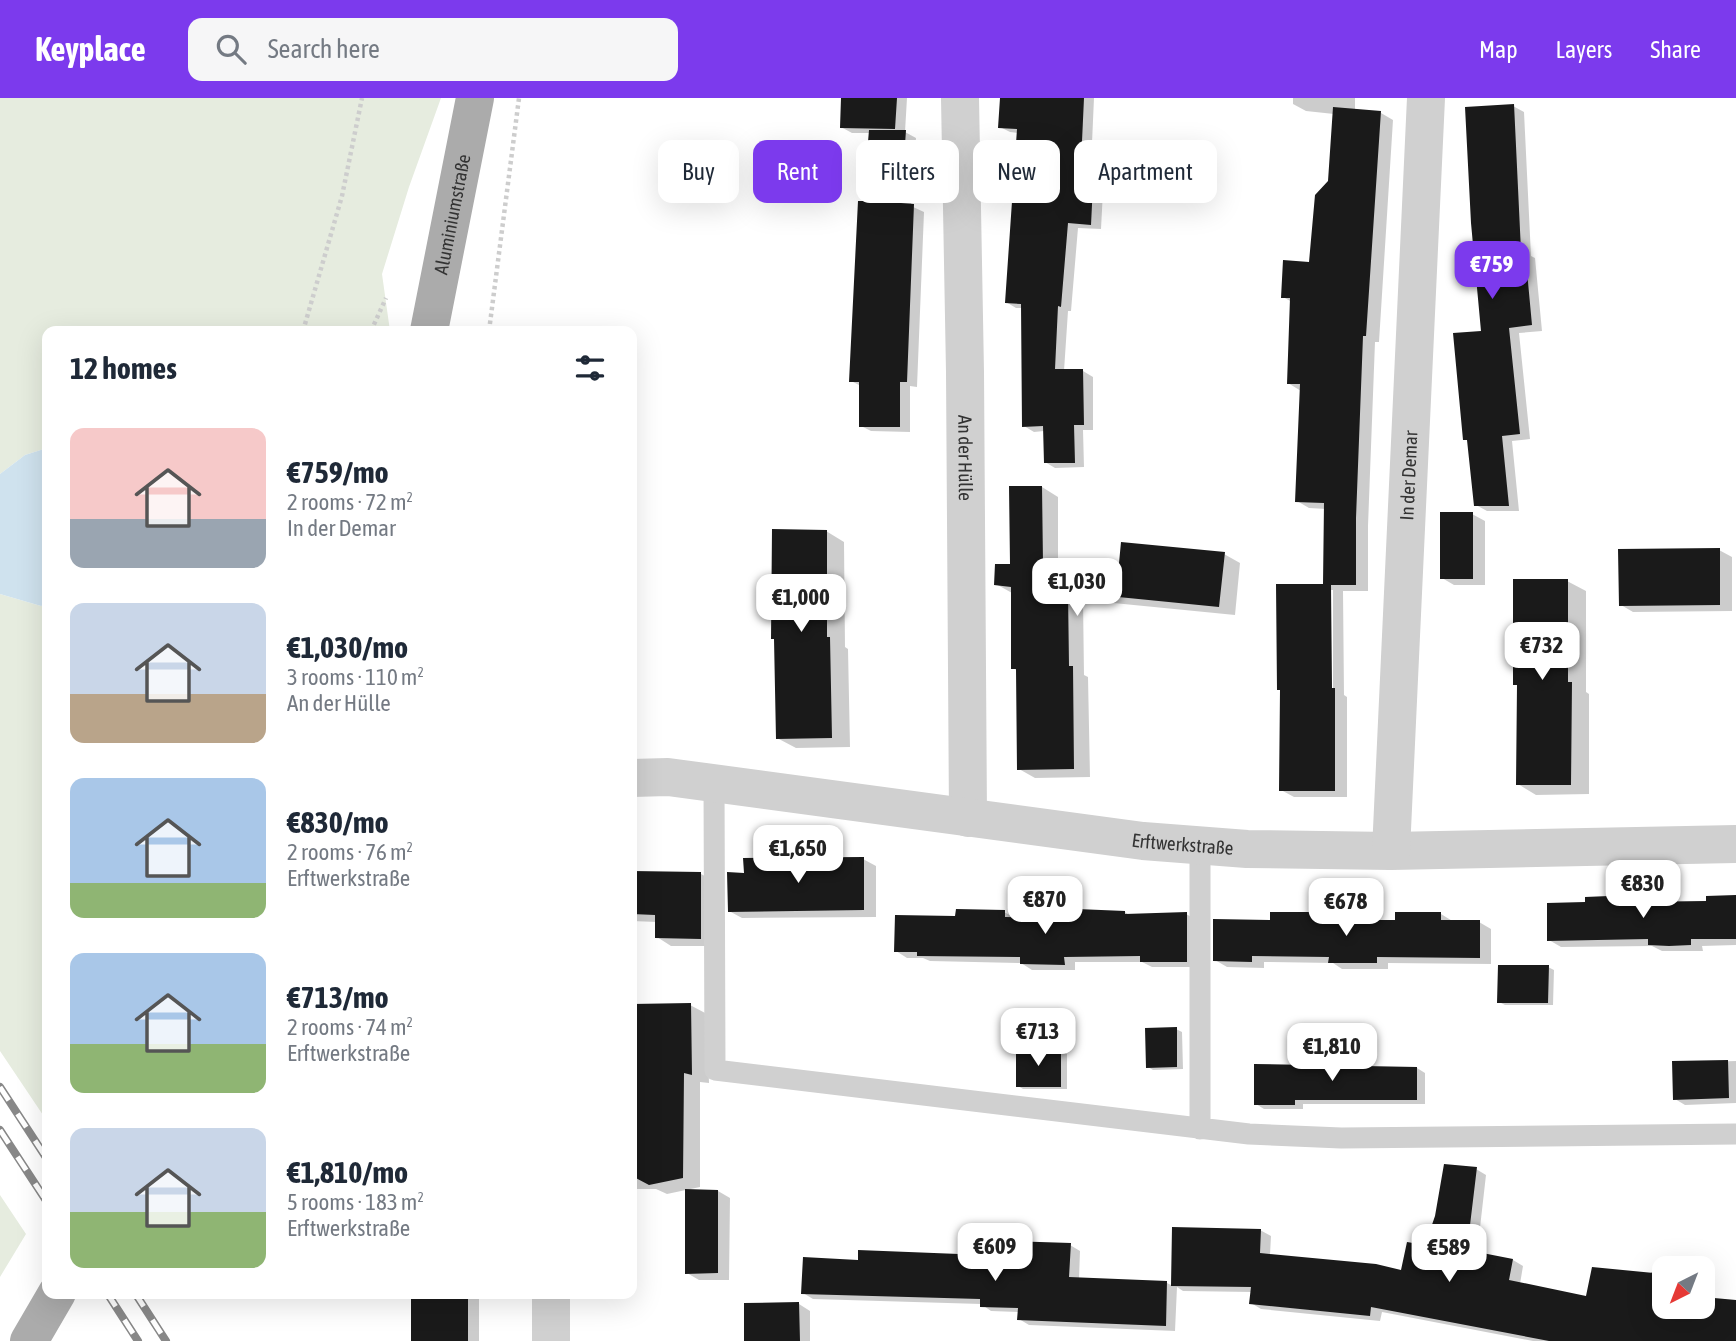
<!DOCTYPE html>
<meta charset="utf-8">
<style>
:root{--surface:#fff;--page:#f6f6f7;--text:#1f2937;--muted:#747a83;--accent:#7c3aed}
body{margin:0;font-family:"Asap Condensed",sans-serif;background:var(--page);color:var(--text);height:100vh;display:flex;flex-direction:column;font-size:26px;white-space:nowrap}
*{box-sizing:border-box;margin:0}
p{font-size:23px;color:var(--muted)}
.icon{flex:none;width:38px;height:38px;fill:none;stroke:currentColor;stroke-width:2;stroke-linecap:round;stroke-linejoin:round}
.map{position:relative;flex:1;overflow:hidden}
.details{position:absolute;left:42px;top:228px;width:595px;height:973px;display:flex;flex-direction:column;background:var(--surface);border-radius:14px;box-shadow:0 7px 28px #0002}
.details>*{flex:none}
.top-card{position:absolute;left:658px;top:42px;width:665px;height:63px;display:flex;gap:14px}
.needle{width:46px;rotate:222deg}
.fabs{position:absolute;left:1652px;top:1158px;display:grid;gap:14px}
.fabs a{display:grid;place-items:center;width:63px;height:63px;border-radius:14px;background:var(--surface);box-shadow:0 7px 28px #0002;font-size:35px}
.price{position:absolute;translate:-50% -60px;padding:0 16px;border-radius:14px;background:#fff;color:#222;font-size:23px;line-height:46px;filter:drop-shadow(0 2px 4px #0008)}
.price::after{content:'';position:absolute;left:50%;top:42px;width:21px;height:16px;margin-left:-10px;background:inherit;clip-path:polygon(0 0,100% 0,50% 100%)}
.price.active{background:var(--accent);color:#fff}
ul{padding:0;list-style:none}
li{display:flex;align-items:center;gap:21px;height:175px;padding:0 28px}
li span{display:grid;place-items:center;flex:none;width:196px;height:140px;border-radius:14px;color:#555}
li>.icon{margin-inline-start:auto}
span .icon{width:84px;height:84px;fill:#fffc;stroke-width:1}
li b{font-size:30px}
h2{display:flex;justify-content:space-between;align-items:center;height:84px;padding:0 28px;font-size:30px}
.pill{padding:0 24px;border-radius:14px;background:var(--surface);box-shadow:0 7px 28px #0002;font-size:24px;line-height:63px}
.pill.active{background:var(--accent);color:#fff}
header{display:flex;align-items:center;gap:42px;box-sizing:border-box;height:98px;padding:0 35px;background:var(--accent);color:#fff}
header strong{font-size:33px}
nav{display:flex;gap:38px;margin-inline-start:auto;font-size:24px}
.search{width:490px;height:63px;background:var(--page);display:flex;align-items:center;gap:18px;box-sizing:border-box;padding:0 24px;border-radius:14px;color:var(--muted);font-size:26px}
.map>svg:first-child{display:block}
.green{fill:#e6ecdf}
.water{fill:#cfe2ee}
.shadow{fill:#0003;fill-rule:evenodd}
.building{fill:#1a1a1a}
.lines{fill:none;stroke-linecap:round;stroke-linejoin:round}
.path{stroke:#cdcdcd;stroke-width:4.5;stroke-dasharray:3.5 3.5;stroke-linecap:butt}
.lane{stroke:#d0d0d0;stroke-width:21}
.street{stroke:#d0d0d0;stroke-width:38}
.primary{stroke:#ababab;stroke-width:38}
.rail-casing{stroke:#888;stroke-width:8}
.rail{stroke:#fff;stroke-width:5;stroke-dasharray:16;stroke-linecap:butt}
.labels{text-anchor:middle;stroke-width:7;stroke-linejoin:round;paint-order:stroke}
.street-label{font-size:19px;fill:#333;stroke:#fff}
</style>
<header>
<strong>Keyplace</strong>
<div class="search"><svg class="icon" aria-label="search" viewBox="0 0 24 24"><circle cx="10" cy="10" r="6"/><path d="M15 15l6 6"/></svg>Search here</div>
<nav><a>Map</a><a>Layers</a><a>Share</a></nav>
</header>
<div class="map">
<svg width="1736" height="1243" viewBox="0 0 1736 1243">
<rect width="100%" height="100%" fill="#fff"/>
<path class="green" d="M0,0h441l-32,89 -27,87 8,57h-343v117l-22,7 -25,19z
M0,496l41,12 6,-2v517l-47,-70z
M0,1097l26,39 -26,43z"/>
<path class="water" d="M47,350v156l-6,2 -41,-12v-120l25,-19z"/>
<path class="shadow" d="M843,0h64l-2,34 11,6 -5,68 13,6 -7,175 -7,-1v46l-39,-1 -10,-5v-40l-10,-5 19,-248h-18l-11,-6z
M1001,0h93l-3,68 13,6 -3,57 -23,-1 -7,83h-3l-4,60h19l10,6v53h-10l1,37 -29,1 -10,-6 -1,-31 -10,1 -10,-6 -1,-118h-7l-10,-6 12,-169 -8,-1 -10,-5z
M1293,0h62v13l26,2 12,7 -14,222h-4l-7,184v65h-25l1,104 3,2v100h-53l-13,-7 44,-204 1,-77 -17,-1 -12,-7 4,-110 -13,-8 4,-81 -9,-5 28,-33 18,-83 5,-67 -28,-3 -13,-7zM1330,492h3v107h-3z
M1513,8l11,6 7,144 4,2 7,73 -23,2 11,106 -18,2 7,70h-32l-11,-6 -7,-64 -4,-2 18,-107z
M1042,389l16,10v68h63l103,-11 16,9 -5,52 -152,-15 1,75 4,2 2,100 -55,1 -16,-9 -1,-98 -5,-3 -1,-75 -16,-9 16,-18z
M1472,416l13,7v64h-31l-12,-7z
M826,433l18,11 1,105 3,2 2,98 -54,1 -19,-10z
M1719,452l13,7v54l-99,1 -12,-7z
M1567,483l19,10v101l3,2v100l-53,1 -18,-11v-98l-3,-2z
M863,761l13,7v51l-134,1 -13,-7 17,-37z
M632,775l69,1 15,8v64h-45l-14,-9v-15l-25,-1z
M1736,799v48l-34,1 1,5h-41l-10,-5 -91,1 -12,-7 38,-36 43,-6 10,6 68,-1z
M1004,814l11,6 64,3 46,-9 4,3 57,-1 11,6v47h-45l-10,-5h-67v8h-43l-11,-7 -91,-2 -7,-3h-16l-11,-7 61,-33z
M1316,816l13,8h68l44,-8 13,8h25l12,7v35l-103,-1v6h-46l-9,-6 -69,-1v6l-37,-1 -12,-7 57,-39z
M1548,869l6,3 -1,35h-48l-6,-3z
M690,907l17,9 2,69 -9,-1v105l-33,7 -11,-5h-23l-1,-183z
M1176,931l6,3 1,37 -30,1 -5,-3z
M1061,953l6,3v35h-44l-5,-3z
M1736,963v42l-51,2 -10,-6 -1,-36z
M1255,968l162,2 8,5v31h-122v5h-39l-8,-5z
M1476,1071l10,6 -9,79 36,6 10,6 -3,18 68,14 62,-23 1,-3 13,1v34h39v-8l33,2v40h-203l-151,-29 -2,9 -119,-12 -10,-6 1,-11 -69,-1 -6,-4 -2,44 -146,-6 -10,-6v-7l-28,-1 -10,-7 -168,-5 -10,-6 57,-31 210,-17 10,6 -1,29 88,3 6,3 1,-57 86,1 11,6 -1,19 132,17 25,-25z
M718,1093l12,7 -1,82h-30l-12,-7z
M409,1195h70v48h-66l-1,-46z
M799,1206l11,7v30h-64z"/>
<path class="building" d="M841,0h56l-2,31 -55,-1z
M1000,0h84l-3,65 13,1 -3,61 -23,-2 -7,84 -3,-1 -3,63h28l1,56h-10l1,38h-31l-1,-37 -21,1 -1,-123 -16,-1 12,-174 -19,-1z
M1514,6l7,147 4,-1 7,75 -23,3 11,106 -18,2 7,70h-35l-7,-66h-4l-10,-107 28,-2 -10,-108 -6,-116z
M1333,9l48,4 -15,225h-3l-7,182v67h-25l1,103h3v103h-56l1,-101h-3l-1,-106h47l1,-81 -29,-1 5,-118h-13l3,-86h-9l2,-38 26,2 6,-67 13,-14z
M869,32h37l-5,73 13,1 -7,178h-7v45h-41v-45h-10l9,-181h5z
M1009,388h33l1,78 76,-1 2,-21 104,10 -6,55 -151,-15 1,74h4l1,103 -57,1 -1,-101h-5v-82l-17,-2 1,-21h15z
M1440,414h33v67h-33z
M772,431l55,1v107h3l2,101 -56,1 -2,-100h-3z
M1720,450v57l-101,1 -1,-57z
M1513,481h55v103h4l-1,103h-55l1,-100h-4z
M864,759v53l-136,2 -1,-40 17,1 -1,-15z
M632,773l69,1v67l-46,-1v-23l-23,-1z
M1736,797v44h-45v6l-22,1 -21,-1v-6l-101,2v-38l38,-1v-5l24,-1 22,1v5l75,-1v-5z
M956,811l49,1v7l72,2v-10l48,2v3l62,-2v50h-47v-6l-76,1 1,8 -45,-1v-7l-103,-1v-4h-23l1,-37 60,1z
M1270,814h46v8h79v-8h46v8h39v38l-103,-1v6h-49l1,-6 -77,-1v6l-39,-1v-42l57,1z
M1498,867h51l-1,38h-51z
M691,905l1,72 -8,-2 -1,105 -34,7 -17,-9v-172z
M1177,929v40l-31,1 -1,-40z
M1016,951h45v38h-45z
M1728,962l1,38 -56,2 -1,-39z
M1254,966l163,3v33h-122v5h-41z
M1444,1066l33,3 -10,83 46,9 -4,21 77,16 6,-29 72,7v33h39v-10l33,3v41h-187l-178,-34 -1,9 -121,-12 2,-17 -80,-1 1,-59 89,2 -1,24 116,11 25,6 6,-28 18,3 10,-29z
M685,1091l33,1v83l-33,1z
M982,1142l89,3 -2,34 98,4 -1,45 -149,-6 1,-12 -38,-1v-8l-179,-5 2,-37 55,3v-10l101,4v-5l23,1z
M411,1195h57v48h-57z
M799,1204l1,39h-56v-38z"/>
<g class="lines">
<path class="path" d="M303,233l39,-135 20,-98
M371,233l15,-33
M489,233l30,-233"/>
<path class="lane" d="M714,684l1,288 534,64 92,4 395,-4
M1200,1031v-283"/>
<g class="street">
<path id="s1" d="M960,0l5,274 3,446"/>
<path id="s2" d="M632,680l36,-1 475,64 104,8 144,2 345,-7"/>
<path id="s3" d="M1391,753l35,-753"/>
<path d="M551,1243v-48"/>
</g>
<g class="primary">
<path id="s4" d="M429,233l46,-233"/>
<path d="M29,1243l28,-48"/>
</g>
<defs>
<path id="rail" d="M0,989l47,72
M0,1032l47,72
M107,1195l31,48
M135,1195l31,48"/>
</defs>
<use href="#rail" class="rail-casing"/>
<use href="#rail" class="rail"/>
</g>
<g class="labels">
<g class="street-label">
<text dy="7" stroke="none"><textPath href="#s4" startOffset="119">Aluminiumstraße</textPath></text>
<text dy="7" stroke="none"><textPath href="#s1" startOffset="360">An der Hülle</textPath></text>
<text dy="7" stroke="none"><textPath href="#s3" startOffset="376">In der Demar</textPath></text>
<text dy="7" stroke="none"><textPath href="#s2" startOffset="555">Erftwerkstraße</textPath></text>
</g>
</g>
</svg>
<div class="fabs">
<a><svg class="needle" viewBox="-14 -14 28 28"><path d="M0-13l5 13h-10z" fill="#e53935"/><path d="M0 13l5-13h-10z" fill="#747a83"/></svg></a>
</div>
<b class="price active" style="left:1492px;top:203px">€759</b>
<b class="price" style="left:1077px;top:520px">€1,030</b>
<b class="price" style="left:801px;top:536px">€1,000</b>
<b class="price" style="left:1542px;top:584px">€732</b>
<b class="price" style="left:798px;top:787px">€1,650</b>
<b class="price" style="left:1643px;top:822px">€830</b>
<b class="price" style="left:1045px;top:838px">€870</b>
<b class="price" style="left:1346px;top:840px">€678</b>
<b class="price" style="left:1038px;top:970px">€713</b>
<b class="price" style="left:1332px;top:985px">€1,810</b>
<b class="price" style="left:995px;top:1185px">€609</b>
<b class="price" style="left:1449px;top:1186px">€589</b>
<div class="top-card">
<a class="pill">Buy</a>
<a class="pill active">Rent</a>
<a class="pill">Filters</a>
<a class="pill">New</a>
<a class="pill">Apartment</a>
</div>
<section class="details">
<h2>12 homes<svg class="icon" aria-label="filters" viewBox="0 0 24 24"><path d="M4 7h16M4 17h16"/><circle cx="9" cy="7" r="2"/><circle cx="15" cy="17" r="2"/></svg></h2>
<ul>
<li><span style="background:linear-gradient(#f6c9c9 65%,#9aa5b1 0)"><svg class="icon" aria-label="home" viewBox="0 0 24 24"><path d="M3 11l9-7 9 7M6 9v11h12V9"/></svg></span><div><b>€759/mo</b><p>2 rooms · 72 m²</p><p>In der Demar</p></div></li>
<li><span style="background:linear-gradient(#c9d6e8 65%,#b9a48a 0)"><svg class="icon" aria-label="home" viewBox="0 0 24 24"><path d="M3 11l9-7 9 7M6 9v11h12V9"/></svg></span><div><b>€1,030/mo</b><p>3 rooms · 110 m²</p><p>An der Hülle</p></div></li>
<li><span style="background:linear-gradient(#a9c7e8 75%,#8fb573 0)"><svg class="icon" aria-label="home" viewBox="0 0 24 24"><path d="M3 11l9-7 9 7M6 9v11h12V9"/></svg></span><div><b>€830/mo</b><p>2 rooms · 76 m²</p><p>Erftwerkstraße</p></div></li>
<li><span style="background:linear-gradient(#a9c7e8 65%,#8fb573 0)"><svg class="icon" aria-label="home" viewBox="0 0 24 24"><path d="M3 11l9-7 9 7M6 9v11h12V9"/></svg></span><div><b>€713/mo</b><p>2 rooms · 74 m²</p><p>Erftwerkstraße</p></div></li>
<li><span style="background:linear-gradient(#c9d6e8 60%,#8fb573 0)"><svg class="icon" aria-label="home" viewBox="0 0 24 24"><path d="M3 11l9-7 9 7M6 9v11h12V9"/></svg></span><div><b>€1,810/mo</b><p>5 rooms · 183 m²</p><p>Erftwerkstraße</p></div></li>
</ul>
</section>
</div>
